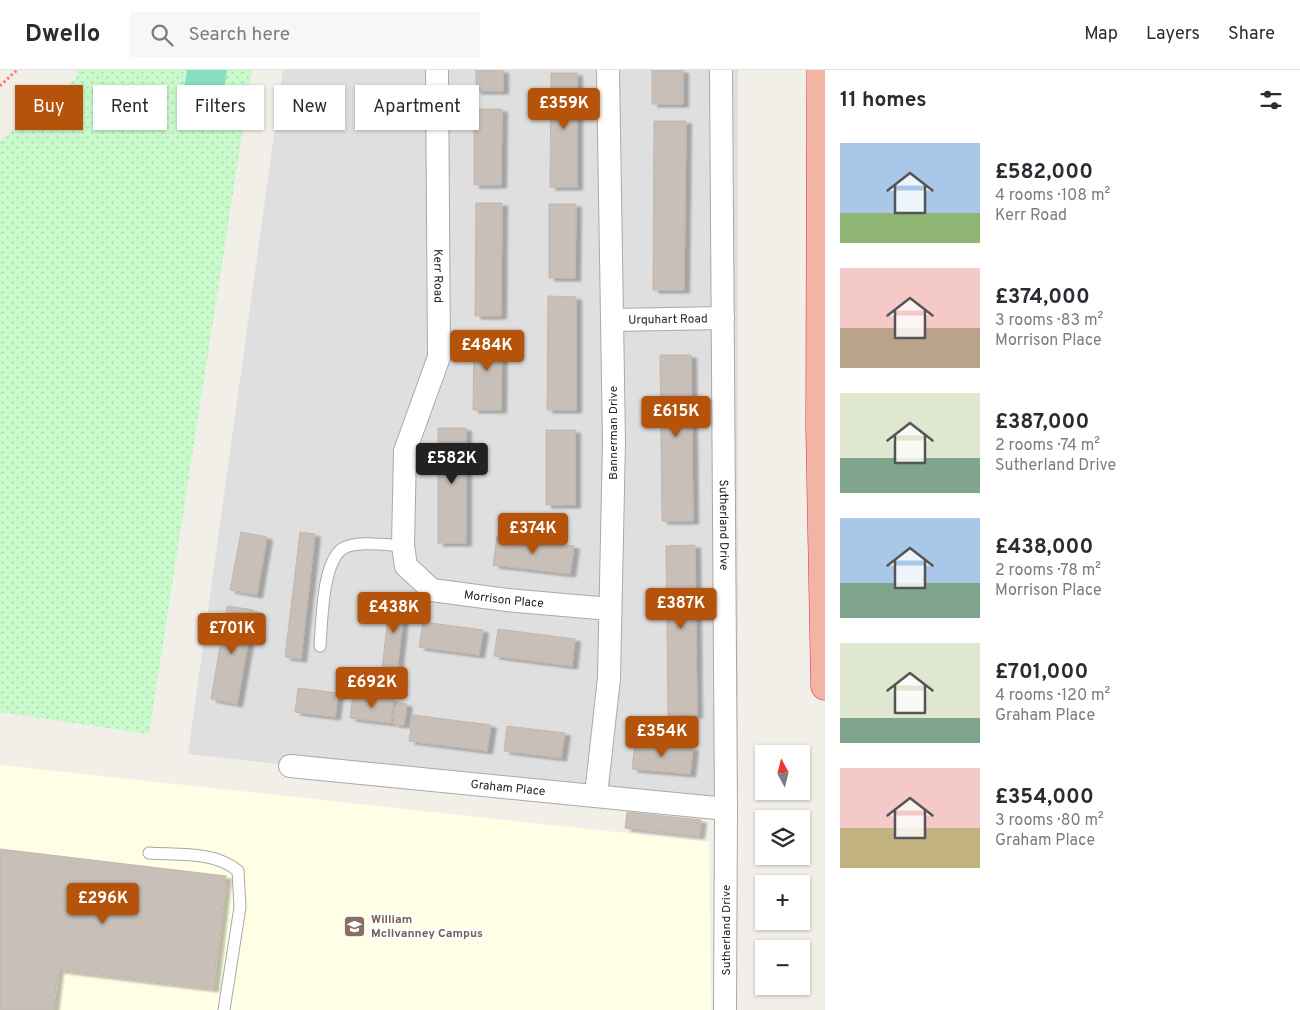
<!DOCTYPE html>
<meta charset="utf-8">
<style>
:root{--surface:#fff;--page:#f7f7f7;--text:#2b2b33;--muted:#7c7c81;--line:#e1e1e2;--accent:#b45309}
body{margin:0;font-family:Overpass,sans-serif;background:var(--page);color:var(--text);height:100vh;display:flex;flex-direction:column;font-size:19px;white-space:nowrap}
*{box-sizing:border-box;margin:0}
p{font-size:16px;color:var(--muted)}
.icon{flex:none;width:28px;height:28px;fill:none;stroke:currentColor;stroke-width:2;stroke-linecap:round;stroke-linejoin:round}
.map{position:relative;flex:1;overflow:hidden}
.drawer{display:flex;flex-direction:column;background:var(--surface);width:475px}
.drawer>*{flex:none}
.guide{position:absolute;left:15px;top:15px;width:475px;height:45px;display:flex;gap:10px}
.needle{width:32px;rotate:353deg}
.tools{position:absolute;left:755px;top:675px;display:grid;gap:10px}
.tools a{display:grid;place-items:center;width:55px;height:55px;border-radius:0px;background:var(--surface);box-shadow:0 1px 4px #0004;font-size:25px}
.price{position:absolute;translate:-50% -42px;padding:0 11px;border-radius:5px;background:var(--accent);color:#fff;font-size:16px;line-height:32px;filter:drop-shadow(0 1px 2px #0008)}
.price::after{content:'';position:absolute;left:50%;top:30px;width:15px;height:11px;margin-left:-8px;background:inherit;clip-path:polygon(0 0,100% 0,50% 100%)}
.price.active{background:#222;color:#fff}
ul{padding:0;list-style:none}
li{display:flex;align-items:center;gap:15px;height:125px;padding:0 15px}
li span{display:grid;place-items:center;flex:none;width:140px;height:100px;border-radius:0px;color:#555}
li>.icon{margin-inline-start:auto}
span .icon{width:60px;height:60px;fill:#fffc;stroke-width:1}
li b{font-size:21px}
h2{display:flex;justify-content:space-between;align-items:center;height:60px;padding:0 15px;font-size:21px}
.pill{padding:0 18px;border-radius:0px;background:var(--surface);box-shadow:0 1px 4px #0004;font-size:18px;line-height:45px}
.pill.active{background:var(--accent);color:#fff}
header{display:flex;align-items:center;gap:30px;box-sizing:border-box;height:70px;padding:0 25px;background:var(--surface);border-bottom:1px solid var(--line)}
header strong{font-size:24px}
nav{display:flex;gap:28px;margin-inline-start:auto;font-size:18px}
.search{width:350px;height:45px;background:var(--page);display:flex;align-items:center;gap:12px;box-sizing:border-box;padding:0 18px;border-radius:0px;color:var(--muted);font-size:19px}
main{display:flex;flex:1;min-height:0}
.map>svg:first-child{display:block}
.residential{fill:#e0dfdf}
.education{fill:#ffffe5}
.park{fill:url(#park-dots)}
.pitch{fill:#88e0be}
.building{fill:#c7bfb8;stroke:#c4b6ab;filter:url(#shadow)}
.lines{fill:none;stroke-linecap:round;stroke-linejoin:round}
.service-casing{stroke:#a9a9a9;stroke-width:13}
.minor-casing{stroke:#a9a9a9;stroke-width:24}
.trunk-casing{stroke:#dc2a67;stroke-width:29}
.path{stroke:#fa8072;stroke-width:3;stroke-dasharray:2.5 2.5;stroke-linecap:butt}
.service{stroke:#fff;stroke-width:11}
.minor{stroke:#fff;stroke-width:22}
.trunk{stroke:#f2b4a3;stroke-width:28}
.labels{text-anchor:middle;stroke-width:5;stroke-linejoin:round;paint-order:stroke}
.street-label{font-size:12px;fill:#222;stroke:#fff}
.education-label{font-size:12px;font-weight:bold;fill:#785e54;stroke:#fff;text-anchor:start}
</style>
<header>
<strong>Dwello</strong>
<div class="search"><svg class="icon" aria-label="search" viewBox="0 0 24 24"><circle cx="10" cy="10" r="6"/><path d="M15 15l6 6"/></svg>Search here</div>
<nav><a>Map</a><a>Layers</a><a>Share</a></nav>
</header>
<main>
<div class="map">
<svg width="825" height="940" viewBox="0 0 825 940">
<defs>
<pattern id="park-dots" width="8" height="8" patternUnits="userSpaceOnUse" patternTransform="scale(1.25)"><rect width="8" height="8" fill="#c8facc"/><path d="M2 2h.1M6 6h.1" fill="none" stroke="#acd6af" stroke-width="1.8" stroke-linecap="round"/></pattern>
<filter id="shadow"><feDropShadow dx="5.5" dy="3" stdDeviation="1" flood-color="#0004"/></filter>
</defs>
<rect width="100%" height="100%" fill="#f2efe9"/>
<path class="residential" d="M283,0h455v745l-550,-61z"/>
<path class="education" d="M0,695l709,77 2,168h-711z"/>
<path class="park" d="M78,0h174l-103,664 -149,-22v-571l76,-63z"/>
<path class="pitch" d="M187,0h40l-5,37 -40,-6z"/>
<path class="building" d="M476,0h27v21h-27z
M652,0h31v34h-31z
M551,3h26v114h-27z
M474,39h28l-1,76h-27z
M654,51h32l-2,169h-31z
M476,133h26l-1,113h-26z
M549,134h27l-1,74h-26z
M548,226l28,1v113h-29z
M474,264h28l-1,76h-28z
M660,285h31l2,166h-31z
M438,358h28v115h-28z
M546,360h29v75h-29z
M241,462l26,5 -10,58 -27,-5z
M300,462l15,2 -14,125 -16,-2z
M497,466l77,10 -4,28 -77,-9z
M695,475l2,170 -29,1 -2,-170z
M390,527l15,1 -8,74 -15,-2z
M227,536l27,4 -17,94 -26,-5z
M423,552l60,8 -4,25 -60,-8z
M498,559l77,10 -3,27 -78,-10z
M298,618l40,5 -3,24 -40,-5z
M353,624l41,5 -3,24 -41,-5z
M396,633l11,1 -3,21 -11,-1z
M413,645l78,10 -4,26 -78,-10z
M507,656l58,7 -4,25 -57,-7z
M635,672l58,6 -3,26 -58,-5z
M627,742l74,8 -2,16 -74,-8z
M0,779l226,27 -13,113 -155,-19 -5,40h-53z"/>
<g class="lines">
<defs>
<path id="service" d="M320,576c2,-24 2,-82 22,-97 13,-9 45,-4 61,-3
M149,783c29,2 66,-2 89,18l2,36 -16,103"/>
<g id="minor">
<path id="s1" d="M437,0l2,287 -34,94 -2,95 3,20 26,24 75,10 103,9"/>
<path id="s2" d="M721,0l5,739 -1,201"/>
<path id="s3" d="M613,250l110,-2"/>
<path id="s4" d="M290,696l436,43"/>
<path d="M596,725l13,-117 5,-236 -6,-372"/>
</g>
<path id="trunk" d="M821,0l-1,358 5,258"/>
</defs>
<use href="#service" class="service-casing"/>
<use href="#minor" class="minor-casing"/>
<use href="#trunk" class="trunk-casing"/>
<path class="path" d="M0,16l17,-16"/>
<use href="#service" class="service"/>
<use href="#minor" class="minor"/>
<use href="#trunk" class="trunk"/>
</g>
<defs>
<symbol id="school-square" viewBox="-11 -11 22 22"><rect x="-9" y="-9" width="18" height="18" rx="4" fill="#8d6e63" stroke="#fff"/><path d="M0-5L7-2L0 1L-7-2ZM-4 1L0 2.5L4 1V4Q0 6-4 4Z" fill="#fff"/></symbol>
</defs>
<g fill-rule="evenodd">
<use href="#school-square" x="342" y="844" width="25" height="25"/>
</g>
<g class="labels">
<g class="street-label">
<text dy="4" stroke="none"><textPath href="#s1" startOffset="206">Kerr Road</textPath></text>
<text dy="4" stroke="none"><textPath href="#s3" startOffset="55">Urquhart Road</textPath></text>
<text transform="translate(613 363) rotate(-90)" y="4">Bannerman Drive</text>
<text dy="4" stroke="none"><textPath href="#s2" startOffset="455">Sutherland Drive</textPath></text>
<text dy="4" stroke="none"><textPath href="#s1" startOffset="610">Morrison Place</textPath></text>
<text dy="4" stroke="none"><textPath href="#s4" startOffset="219">Graham Place</textPath></text>
<text transform="translate(726 860) rotate(-90)" y="4">Sutherland Drive</text>
</g>
<g class="education-label">
<text x="371" y="853">William<tspan x="371" dy="14">McIlvanney Campus</tspan></text>
</g>
</g>
</svg>
<div class="tools">
<a><svg class="needle" viewBox="-14 -14 28 28"><path d="M0-13l5 13h-10z" fill="#e53935"/><path d="M0 13l5-13h-10z" fill="#7c7c81"/></svg></a>
<a><svg class="icon" aria-label="layers" viewBox="0 0 24 24"><path d="M12 4l9 5-9 5-9-5zM3 14l9 5 9-5"/></svg></a>
<a>+</a>
<a>−</a>
</div>
<b class="price" style="left:564px;top:60px">£359K</b>
<b class="price" style="left:487px;top:302px">£484K</b>
<b class="price" style="left:676px;top:368px">£615K</b>
<b class="price active" style="left:452px;top:415px">£582K</b>
<b class="price" style="left:533px;top:485px">£374K</b>
<b class="price" style="left:681px;top:560px">£387K</b>
<b class="price" style="left:394px;top:564px">£438K</b>
<b class="price" style="left:232px;top:585px">£701K</b>
<b class="price" style="left:372px;top:639px">£692K</b>
<b class="price" style="left:662px;top:688px">£354K</b>
<b class="price" style="left:103px;top:855px">£296K</b>
<div class="guide">
<a class="pill active">Buy</a>
<a class="pill">Rent</a>
<a class="pill">Filters</a>
<a class="pill">New</a>
<a class="pill">Apartment</a>
</div>
</div>
<section class="drawer">
<h2>11 homes<svg class="icon" aria-label="filters" viewBox="0 0 24 24"><path d="M4 7h16M4 17h16"/><circle cx="9" cy="7" r="2"/><circle cx="15" cy="17" r="2"/></svg></h2>
<ul>
<li><span style="background:linear-gradient(#a9c7e8 70%,#8fb573 0)"><svg class="icon" aria-label="home" viewBox="0 0 24 24"><path d="M3 11l9-7 9 7M6 9v11h12V9"/></svg></span><div><b>£582,000</b><p>4 rooms · 108 m²</p><p>Kerr Road</p></div></li>
<li><span style="background:linear-gradient(#f6c9c9 60%,#b9a48a 0)"><svg class="icon" aria-label="home" viewBox="0 0 24 24"><path d="M3 11l9-7 9 7M6 9v11h12V9"/></svg></span><div><b>£374,000</b><p>3 rooms · 83 m²</p><p>Morrison Place</p></div></li>
<li><span style="background:linear-gradient(#dfe7d0 65%,#7fa58c 0)"><svg class="icon" aria-label="home" viewBox="0 0 24 24"><path d="M3 11l9-7 9 7M6 9v11h12V9"/></svg></span><div><b>£387,000</b><p>2 rooms · 74 m²</p><p>Sutherland Drive</p></div></li>
<li><span style="background:linear-gradient(#a9c7e8 65%,#7fa58c 0)"><svg class="icon" aria-label="home" viewBox="0 0 24 24"><path d="M3 11l9-7 9 7M6 9v11h12V9"/></svg></span><div><b>£438,000</b><p>2 rooms · 78 m²</p><p>Morrison Place</p></div></li>
<li><span style="background:linear-gradient(#dfe7d0 75%,#7fa58c 0)"><svg class="icon" aria-label="home" viewBox="0 0 24 24"><path d="M3 11l9-7 9 7M6 9v11h12V9"/></svg></span><div><b>£701,000</b><p>4 rooms · 120 m²</p><p>Graham Place</p></div></li>
<li><span style="background:linear-gradient(#f6c9c9 60%,#c2b280 0)"><svg class="icon" aria-label="home" viewBox="0 0 24 24"><path d="M3 11l9-7 9 7M6 9v11h12V9"/></svg></span><div><b>£354,000</b><p>3 rooms · 80 m²</p><p>Graham Place</p></div></li>
</ul>
</section>
</main>
